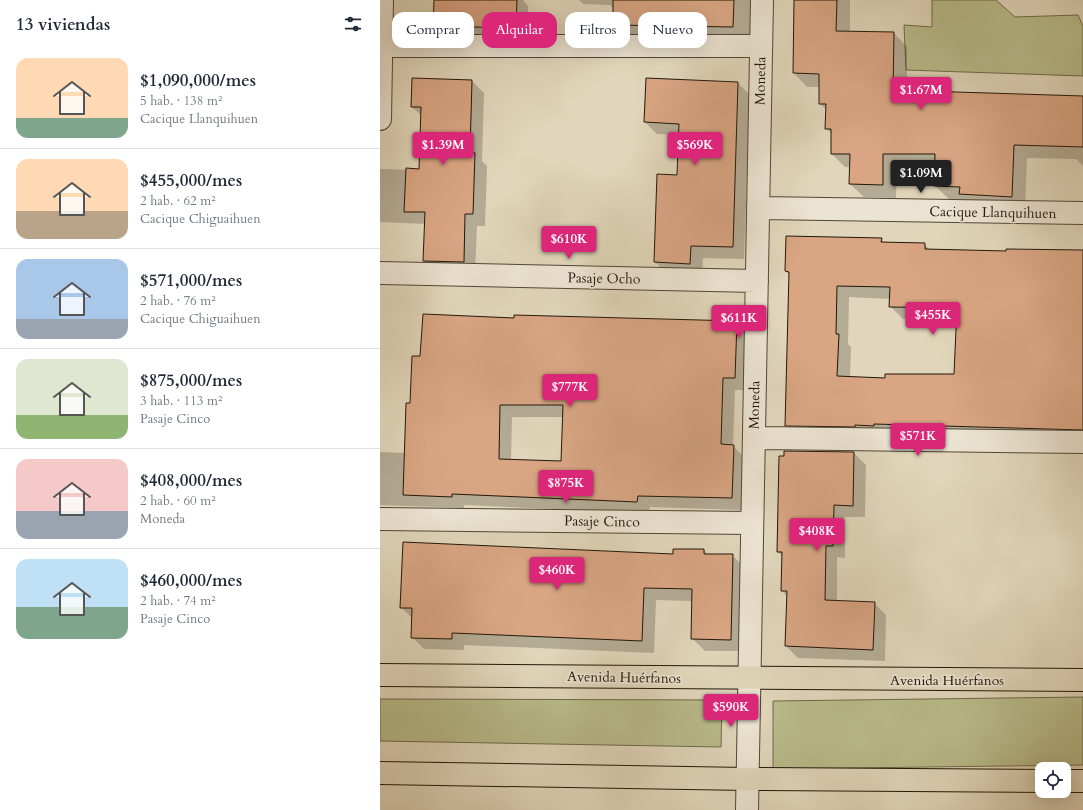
<!DOCTYPE html>
<html lang="es">
<meta charset="utf-8">
<style>
:root{--surface:#fff;--page:#f6f6f7;--text:#1f2937;--muted:#747a83;--line:#e0e1e3;--accent:#db2777}
body{margin:0;font-family:Cardo,serif;background:var(--page);color:var(--text);height:100vh;display:flex;flex-direction:column;font-size:15px;white-space:nowrap}
*{box-sizing:border-box;margin:0}
p{font-size:13px;color:var(--muted)}
.icon{flex:none;width:22px;height:22px;fill:none;stroke:currentColor;stroke-width:2;stroke-linecap:round;stroke-linejoin:round}
.map{position:relative;flex:1;overflow:hidden}
.sheet{display:flex;flex-direction:column;background:var(--surface);width:380px}
.sheet>*{flex:none}
.banner{position:absolute;left:12px;top:12px;width:380px;height:36px;display:flex;gap:8px}
.fabs{position:absolute;left:655px;top:762px;display:grid;gap:8px}
.fabs a{display:grid;place-items:center;width:36px;height:36px;border-radius:8px;background:var(--surface);box-shadow:0 4px 16px #0002;font-size:20px}
.price{position:absolute;translate:-50% -34px;padding:0 9px;border-radius:4px;background:var(--accent);color:#fff;font-size:13px;line-height:26px;filter:drop-shadow(0 1px 2px #0008)}
.price::after{content:'';position:absolute;left:50%;top:24px;width:12px;height:9px;margin-left:-6px;background:inherit;clip-path:polygon(0 0,100% 0,50% 100%)}
.price.current{background:#222;color:#fff}
ul{padding:0;list-style:none}
li{display:flex;align-items:center;gap:12px;height:100px;padding:0 16px}
li+li{border-top:1px solid var(--line)}
li span{display:grid;place-items:center;flex:none;width:112px;height:80px;border-radius:12px;color:#555}
li>.icon{margin-inline-start:auto}
span .icon{width:48px;height:48px;fill:#fffc;stroke-width:1}
li b{font-size:17px}
h2{display:flex;justify-content:space-between;align-items:center;height:48px;padding:0 16px;font-size:17px}
.chip{padding:0 14px;border-radius:12px;background:var(--surface);box-shadow:0 4px 16px #0002;font-size:14px;line-height:36px}
.chip.current{background:var(--accent);color:#fff}
main{display:flex;flex:1;min-height:0}
.map>svg:first-child{display:block}
.green{fill:#b9bc8b;stroke:#6d6a4a}
.shadow{fill:#0003;fill-rule:evenodd}
.building{fill:#d9a583;stroke:#211709;fill-rule:evenodd}
.lines{fill:none;stroke-linecap:round;stroke-linejoin:round}
.minor-casing{stroke:#514736;stroke-width:24}
.primary-casing{stroke:#211709;stroke-width:24}
.minor{stroke:#ece4d3;stroke-width:22}
.primary{stroke:#e1d6bb;stroke-width:22}
.labels{text-anchor:middle;stroke-width:3.5;stroke-linejoin:round;paint-order:stroke}
.street-label{font-size:14px;fill:#211709;stroke:#ece4d3}
</style>
<main>
<section class="sheet">
<h2>13 viviendas<svg class="icon" aria-label="filters" viewBox="0 0 24 24"><path d="M4 7h16M4 17h16"/><circle cx="9" cy="7" r="2"/><circle cx="15" cy="17" r="2"/></svg></h2>
<ul>
<li><span style="background:linear-gradient(#ffd9b3 75%,#7fa58c 0)"><svg class="icon" aria-label="home" viewBox="0 0 24 24"><path d="M3 11l9-7 9 7M6 9v11h12V9"/></svg></span><div><b>$1,090,000/mes</b><p>5 hab. · 138 m²</p><p>Cacique Llanquihuen</p></div></li>
<li><span style="background:linear-gradient(#ffd9b3 65%,#b9a48a 0)"><svg class="icon" aria-label="home" viewBox="0 0 24 24"><path d="M3 11l9-7 9 7M6 9v11h12V9"/></svg></span><div><b>$455,000/mes</b><p>2 hab. · 62 m²</p><p>Cacique Chiguaihuen</p></div></li>
<li><span style="background:linear-gradient(#a9c7e8 75%,#9aa5b1 0)"><svg class="icon" aria-label="home" viewBox="0 0 24 24"><path d="M3 11l9-7 9 7M6 9v11h12V9"/></svg></span><div><b>$571,000/mes</b><p>2 hab. · 76 m²</p><p>Cacique Chiguaihuen</p></div></li>
<li><span style="background:linear-gradient(#dfe7d0 70%,#8fb573 0)"><svg class="icon" aria-label="home" viewBox="0 0 24 24"><path d="M3 11l9-7 9 7M6 9v11h12V9"/></svg></span><div><b>$875,000/mes</b><p>3 hab. · 113 m²</p><p>Pasaje Cinco</p></div></li>
<li><span style="background:linear-gradient(#f6c9c9 65%,#9aa5b1 0)"><svg class="icon" aria-label="home" viewBox="0 0 24 24"><path d="M3 11l9-7 9 7M6 9v11h12V9"/></svg></span><div><b>$408,000/mes</b><p>2 hab. · 60 m²</p><p>Moneda</p></div></li>
<li><span style="background:linear-gradient(#bfe0f5 60%,#7fa58c 0)"><svg class="icon" aria-label="home" viewBox="0 0 24 24"><path d="M3 11l9-7 9 7M6 9v11h12V9"/></svg></span><div><b>$460,000/mes</b><p>2 hab. · 74 m²</p><p>Pasaje Cinco</p></div></li>
</ul>
</section>
<div class="map">
<svg width="703" height="810" viewBox="0 0 703 810">
<rect width="100%" height="100%" fill="#e1d6bb"/>
<filter id="stains"><feTurbulence type="fractalNoise" baseFrequency=".005" numOctaves="4"/><feColorMatrix values="0 0 0 0 .2 0 0 0 0 .09 0 0 0 0 .02 0 0 0 .5 -.17"/></filter>
<radialGradient id="worn" r=".72"><stop offset=".6" stop-color="#630" stop-opacity="0"/><stop offset="1" stop-color="#630" stop-opacity=".3"/></radialGradient>
<path class="green" d="M552,0h64l19,17 63,-2 5,11v50l-177,-6 -2,-45 28,2z
M703,697v68l-310,4v-68z
M0,699l342,1 -1,47 -341,-6z"/>
<path class="shadow" d="M55,0h88l5,6v34l-81,-3 -13,-12z
M199,0h172l-1,44 -119,-2 -17,-18v-15l-4,-4 -27,-1z
M415,0h55v32l44,1 13,14v45l176,4v70l-7,-7 -49,-1 -2,52 -51,-2 -8,-8 -17,-1 -14,-13 1,-19h-39l-1,31 -32,-1 -14,-13 1,-17h-6l-13,-13v-20l-6,-6 1,-18 -7,-6v-17h-13l-13,-14z
M91,80l13,13 -2,68 5,5 -2,60h-8l-2,48 -38,-1 -13,-12 2,-37 -46,-2v-53l40,1 2,-54 -10,-9z
M358,83l12,12 -6,164 -41,-1 -1,18 -34,-2 -13,-12 23,-86 2,-41 -23,-1 -12,-12z
M501,239l4,4 39,1 6,6 77,2 76,-1v190l-285,-3 -12,-13 4,-150 -4,-4zM469,297l42,2 -1,7 13,13h54l-2,56 -69,4 -36,-1 1,-31 -3,-3z
M134,319l222,3 12,13 -1,55h-12l-2,56 12,12 -2,52 -93,-3 -1,6 -185,-8v3l-84,-3v-53l26,1 5,-49 10,-47zM132,417h52l-2,45 -51,-2z
M474,453l12,12 -1,52h-20v41l-8,-1v45l37,1 12,12 -1,46 -87,-3 -12,-12 1,-50 -5,-5 1,-34 -5,-5z
M324,550l4,5h24l12,12 -1,84h-38l-13,-13 1,-37 -37,-1 -2,53 -190,-8v5l-40,-1 -12,-12v-19l-11,-11z"/>
<path class="building" d="M54,0h83l-1,28 -83,-2z
M233,0h121l-1,27 -120,-2z
M414,0h43l-1,31 58,1 -1,58 190,6v51l-69,-2 -2,52 -53,-3 1,-7 -26,-1 1,-32h-52v31l-34,-1 1,-30h-19v-25h-6l1,-25h-7v-30l-26,-1z
M32,78l60,2 -2,72 5,1 -2,61h-8l-1,48 -41,-1 2,-49h-21l2,-44 13,1 2,-62h-10z
M266,78l92,4 -5,165 -42,-1 -1,18 -36,-2 3,-88 20,1 2,-51 -35,-2z
M406,236l96,2 -1,4 44,1v6l81,2v-2l77,1v180l-209,-6v2l-19,-1v2l-70,-1 4,-154 -4,-1zM457,286l53,1 -1,20 68,1 -3,66h-69v4l-48,-2 2,-42h-3z
M43,314l91,4v-3l223,6 -2,57h-12l-2,66 13,1 -2,53 -94,-2 -1,6 -185,-8v3l-49,-2 3,-92h4l2,-47h8zM120,405h63l-2,56 -62,-2z
M404,451l70,1 -1,54 -19,-1 -1,41h-7l-1,54 50,2 -2,48 -88,-4 2,-55h-6l1,-39h-5l2,-96h5z
M23,542l270,12v-5h31v5h29l-2,86 -40,-1 1,-50 -48,-1 -2,53 -190,-8v6l-41,-1 1,-30h-12z"/>
<g class="lines">
<defs>
<path id="minor" d="M1,46h380
M0,119l2,-119
M378,208l325,5
M0,273l377,8
M374,438l329,4
M0,519l372,4
M367,810l15,-810"/>
<path id="primary" d="M0,675l703,5
M0,773l367,6 295,2
M684,781h19"/>
</defs>
<use href="#minor" class="minor-casing"/>
<use href="#primary" class="primary-casing"/>
<use href="#minor" class="minor"/>
<use href="#primary" class="primary"/>
</g>
<g class="labels">
<g class="street-label">
<text transform="translate(380 81) rotate(-89)" y="5">Moneda</text>
<text transform="translate(613 212) rotate(1)" y="5">Cacique Llanquihuen</text>
<text transform="translate(224 278) rotate(1)" y="5">Pasaje Ocho</text>
<text transform="translate(374 405) rotate(-89)" y="5">Moneda</text>
<text transform="translate(222 521) rotate(1)" y="5">Pasaje Cinco</text>
<text transform="translate(244 677) rotate(1)" y="5">Avenida Huérfanos</text>
<text x="567" y="685">Avenida Huérfanos</text>
</g>
</g>
<rect width="100%" height="100%" filter="url(#stains)"/>
<rect width="100%" height="100%" fill="url(#worn)"/>
</svg>
<div class="fabs">
<a><svg class="icon" aria-label="locate" viewBox="0 0 24 24"><circle cx="12" cy="12" r="6"/><path d="M12 2v4M12 18v4M2 12h4M18 12h4"/></svg></a>
</div>
<b class="price" style="left:541px;top:111px">$1.67M</b>
<b class="price" style="left:63px;top:166px">$1.39M</b>
<b class="price" style="left:315px;top:166px">$569K</b>
<b class="price current" style="left:541px;top:194px">$1.09M</b>
<b class="price" style="left:189px;top:260px">$610K</b>
<b class="price" style="left:553px;top:336px">$455K</b>
<b class="price" style="left:359px;top:339px">$611K</b>
<b class="price" style="left:190px;top:408px">$777K</b>
<b class="price" style="left:538px;top:457px">$571K</b>
<b class="price" style="left:186px;top:504px">$875K</b>
<b class="price" style="left:437px;top:552px">$408K</b>
<b class="price" style="left:177px;top:591px">$460K</b>
<b class="price" style="left:351px;top:728px">$590K</b>
<div class="banner">
<a class="chip">Comprar</a>
<a class="chip current">Alquilar</a>
<a class="chip">Filtros</a>
<a class="chip">Nuevo</a>
</div>
</div>
</main>
